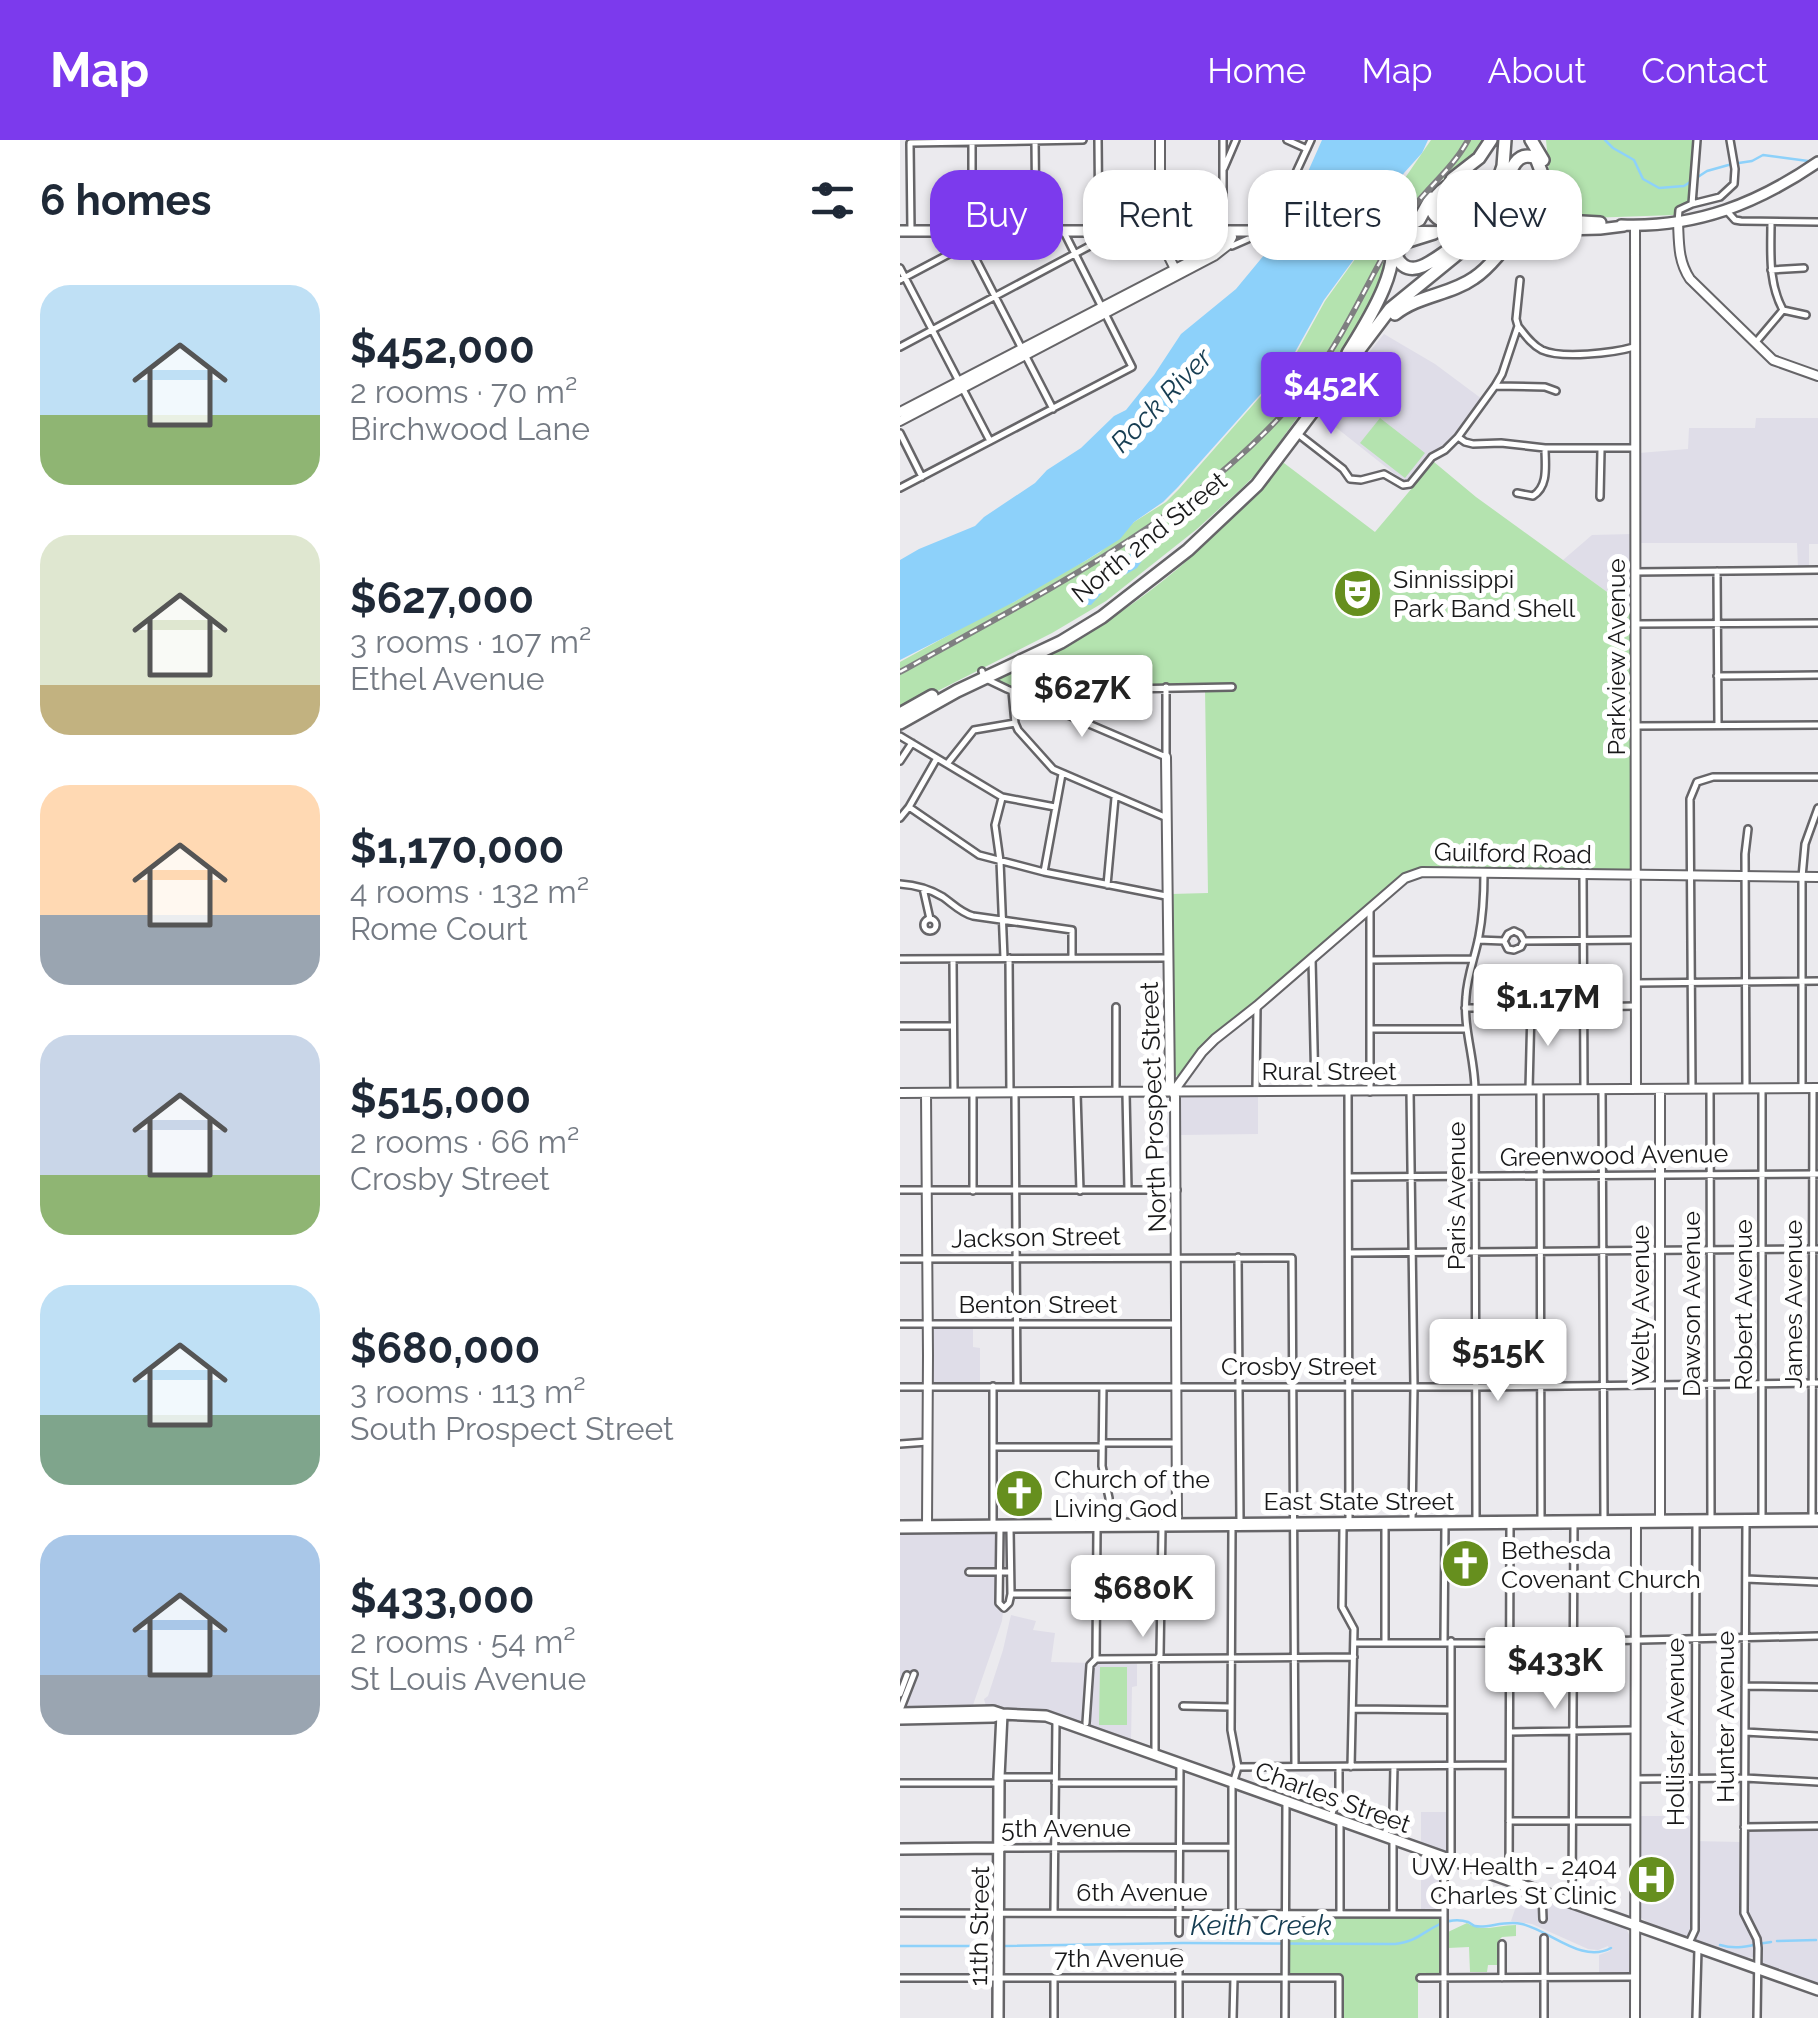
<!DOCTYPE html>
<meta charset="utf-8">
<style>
:root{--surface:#fff;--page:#f2f2f3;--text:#1f2937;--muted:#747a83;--accent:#7c3aed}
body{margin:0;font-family:Raleway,sans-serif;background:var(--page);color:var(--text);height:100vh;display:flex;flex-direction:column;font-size:38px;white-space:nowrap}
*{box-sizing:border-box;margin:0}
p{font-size:32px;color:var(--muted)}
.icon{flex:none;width:55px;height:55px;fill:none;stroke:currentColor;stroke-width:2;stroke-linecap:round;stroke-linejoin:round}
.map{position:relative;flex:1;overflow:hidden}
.details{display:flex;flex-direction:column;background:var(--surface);width:900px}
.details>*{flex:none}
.top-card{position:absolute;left:30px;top:30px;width:738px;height:90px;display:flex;gap:20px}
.price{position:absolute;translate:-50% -85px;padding:0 22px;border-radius:10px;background:#fff;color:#222;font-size:32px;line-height:65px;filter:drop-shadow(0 2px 5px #0008)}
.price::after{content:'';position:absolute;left:50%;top:60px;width:30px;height:22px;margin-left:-15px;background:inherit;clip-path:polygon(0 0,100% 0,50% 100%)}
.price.selected{background:var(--accent);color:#fff}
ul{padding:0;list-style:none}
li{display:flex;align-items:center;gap:30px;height:250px;padding:0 40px}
li span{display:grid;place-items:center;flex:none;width:280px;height:200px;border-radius:30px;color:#555}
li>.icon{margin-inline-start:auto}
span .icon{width:120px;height:120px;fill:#fffc;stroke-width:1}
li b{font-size:42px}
h2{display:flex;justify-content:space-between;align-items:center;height:120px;padding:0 40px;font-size:42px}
.tag{padding:0 35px;border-radius:30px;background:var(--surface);box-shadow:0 2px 8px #0004;font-size:35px;line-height:90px}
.tag.selected{background:var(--accent);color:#fff}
header{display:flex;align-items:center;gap:60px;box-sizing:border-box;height:140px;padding:0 50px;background:var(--accent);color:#fff}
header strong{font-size:48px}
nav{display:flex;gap:55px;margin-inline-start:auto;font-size:35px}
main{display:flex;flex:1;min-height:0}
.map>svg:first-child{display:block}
.built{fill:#dfdde8}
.green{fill:#b4e3af}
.water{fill:#8dd1fa}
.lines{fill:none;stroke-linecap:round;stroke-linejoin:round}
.stream{stroke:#8dd1fa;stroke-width:2.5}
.minor-casing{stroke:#666568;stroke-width:10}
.tertiary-casing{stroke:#666568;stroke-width:12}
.secondary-casing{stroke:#666568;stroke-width:14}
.primary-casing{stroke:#666568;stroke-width:16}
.minor{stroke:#fff;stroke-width:5}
.tertiary{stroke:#fff;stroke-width:8}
.secondary{stroke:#fff;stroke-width:9}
.primary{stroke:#fff;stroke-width:11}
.rail-casing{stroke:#7f7f81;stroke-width:6}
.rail{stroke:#fff;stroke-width:2.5;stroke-dasharray:8;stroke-linecap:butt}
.primary-bridge-casing{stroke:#666568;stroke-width:16;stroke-linecap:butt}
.primary-bridge{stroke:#fff;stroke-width:11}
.labels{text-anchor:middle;stroke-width:10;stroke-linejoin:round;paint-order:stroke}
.street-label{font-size:25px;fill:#19191a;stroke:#fff}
.poi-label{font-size:25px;fill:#19191a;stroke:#fff;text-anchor:start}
.water-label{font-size:28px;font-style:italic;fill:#163d52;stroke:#fff}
</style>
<header>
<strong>Map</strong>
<nav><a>Home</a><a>Map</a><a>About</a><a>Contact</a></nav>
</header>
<main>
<section class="details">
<h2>6 homes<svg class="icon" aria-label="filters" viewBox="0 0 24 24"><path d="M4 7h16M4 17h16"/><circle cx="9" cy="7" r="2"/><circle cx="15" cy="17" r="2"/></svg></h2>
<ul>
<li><span style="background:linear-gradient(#bfe0f5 65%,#8fb573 0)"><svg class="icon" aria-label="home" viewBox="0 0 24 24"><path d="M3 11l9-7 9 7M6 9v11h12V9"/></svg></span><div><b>$452,000</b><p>2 rooms · 70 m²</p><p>Birchwood Lane</p></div></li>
<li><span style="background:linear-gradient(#dfe7d0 75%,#c2b280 0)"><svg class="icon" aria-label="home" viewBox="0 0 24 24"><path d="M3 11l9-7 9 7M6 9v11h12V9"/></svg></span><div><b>$627,000</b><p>3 rooms · 107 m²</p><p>Ethel Avenue</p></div></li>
<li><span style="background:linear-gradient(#ffd9b3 65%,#9aa5b1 0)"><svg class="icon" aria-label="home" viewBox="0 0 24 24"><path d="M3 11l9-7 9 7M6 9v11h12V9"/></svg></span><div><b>$1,170,000</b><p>4 rooms · 132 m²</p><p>Rome Court</p></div></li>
<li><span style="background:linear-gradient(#c9d6e8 70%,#8fb573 0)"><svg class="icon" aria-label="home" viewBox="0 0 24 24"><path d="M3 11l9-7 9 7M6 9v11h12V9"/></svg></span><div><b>$515,000</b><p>2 rooms · 66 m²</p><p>Crosby Street</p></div></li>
<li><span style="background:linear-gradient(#bfe0f5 65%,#7fa58c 0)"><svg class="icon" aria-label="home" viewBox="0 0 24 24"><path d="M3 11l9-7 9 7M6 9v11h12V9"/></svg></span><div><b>$680,000</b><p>3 rooms · 113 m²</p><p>South Prospect Street</p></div></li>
<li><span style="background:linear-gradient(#a9c7e8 70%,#9aa5b1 0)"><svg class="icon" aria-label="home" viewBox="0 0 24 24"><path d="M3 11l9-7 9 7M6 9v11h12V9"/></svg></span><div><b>$433,000</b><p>2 rooms · 54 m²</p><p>St Louis Avenue</p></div></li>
</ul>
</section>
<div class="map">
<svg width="918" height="1878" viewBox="0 0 918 1878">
<rect width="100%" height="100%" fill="#ebeaee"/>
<path class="built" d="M484,194l51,30 47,35 -37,50 -19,12 -20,22 -87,-69z
M856,278h62v126h-9v24h-11l-1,-25h-159l1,-90 49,-4 1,-21h66z
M732,394v76l-69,-50 29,-25z
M283,954h77l-2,3v37l-77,1 -3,4 1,-43z
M32,1187h41v20l7,1v36l-49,-2 -1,-53z
M98,1392l-1,76 6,4 -1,9 -29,84 -73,2v-174z
M111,1475l25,6 -3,9 22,3 -4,29 86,2v22l-5,1 -1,54 -90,-31 -50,-1 -5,-3 -2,-7 4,-3 15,-46z
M521,1672h28v40l-28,-7z
M738,1676h54v25l49,1v70l13,27 1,10 -2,8 -8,1 -65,-23 -29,-10 -11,-8 -2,-10z
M918,1688v156l-55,-19 -2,-3 -2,-21 -12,-25 -1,-85 3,-2z
M524,1714l17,8 -2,48h-18v-32l-4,-2z
M622,1749l104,39 5,11 1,34 -33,2v-20l11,-4 -2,-5 -10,4 -10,-1 -56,-25 -21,-3z"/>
<path class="green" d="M531,0h56l-19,23 -30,19 -31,35 -18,35 -9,40 -35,56 -41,60 -46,64 -16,16 -45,41 -91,72 -54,32 -152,77v-48l94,-52 20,-8 38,-24 33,-17 15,-9 34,-30 32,-20 13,-13 80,-91 28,-28 38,-69 33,-46 6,-3 15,-36z
M646,0h148l-5,61 -10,5 -4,9 -117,4 -14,-6 -1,-17 6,-23z
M480,278l45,35 -20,25 -45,-35z
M380,320l95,72 59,-70 42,35 156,113 4,262 -216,-2 -13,3 -197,166 -31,37 -7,-1 -1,-181 37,-1 -3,-205 -193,3 -19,-11c113,-45 215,-123 287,-220z
M200,1527h27v58h-28z
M390,1775l151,1v60l-23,1v41h-76l-1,-43 -51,-1z
M567,1783c17,10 30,2 49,2v11l-14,1 -4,4 1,24h-11l-1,7h-17l-1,-25 -21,1v-16z"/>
<path class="water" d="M422,0h106l-6,13 -18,20 -26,41 -12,34 -9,7 -33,45 -40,72 -18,16 -88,99 -15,15 -29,20 -14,17 -35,22 -71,41 -114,58v-100l19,-11 56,-23 9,-9 51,-34 12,-13 34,-22 33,-32 12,-6 28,-35 27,-41 55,-45 43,-52z
M237,410h5l4,5 -9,13 -25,14 -21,23h-13l-3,-12c8,-11 16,-11 28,-17 12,-6 20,-19 34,-26z"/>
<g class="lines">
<path class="stream" d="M705,0l8,8 21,12 9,19 16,9 25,-2 23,-15 25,-7 20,-3 11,-6 45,6
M877,1801l39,-1
M820,1805c20,6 32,-1 51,-3
M0,1806h94
M102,1806l181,-3 212,1c22,-3 25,-10 43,-19 9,-5 21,-6 30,-3 3,1 5,4 7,4 12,3 29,-6 47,-2 29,7 60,40 89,24"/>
<defs>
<path id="minor" d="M135,0l1,91
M323,0v81
M387,0l20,9
M10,3l173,-3
M10,4l1,87
M324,28l12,-28
M792,64l28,-7 14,-13 1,-15 -5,-29
M826,70l9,10 6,1 77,1
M778,82l1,-12 13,-6 5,-64
M871,82c0,31 -3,60 12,88
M369,91l42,-91
M68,104l85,165
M329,105l3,1 16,-7
M0,128l90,173
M871,130l33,-2
M0,140l68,-36 4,-6v-98
M883,170l23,5
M618,186c7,9 14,19 24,24 20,9 71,3 92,-3
M856,202l27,-32
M0,207l199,-106 -1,-101
M595,246l50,1 11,4
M0,293l22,44
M398,294l45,35 7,10 11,1 23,-6 19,11 7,-1 22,-27 13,-7 13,-13 37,-51 7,-12 16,-48 -2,-7 4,-39
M558,297l7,5 8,2 28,-1 44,5h90
M0,348l232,-121 -67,-133
M617,353l16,3c16,-10 12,-31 12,-48
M700,357l1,-47
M817,431l1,155
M735,432l183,-2
M736,484l182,-1
M82,531l2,7 23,11 159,68v-70
M817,536l101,-1
M112,551l3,32 3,7 35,39 114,49
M115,551l217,-4
M736,586l182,-1
M0,596l102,61 53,10
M0,621l12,-18
M47,624l27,-34 41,-7
M102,658l-7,27 5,36 4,97
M9,667l70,48 65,17 122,24
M0,678l9,-11 28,-49
M144,732l18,-98
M683,734l1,216
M0,744c15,1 30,5 43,13 10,7 18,16 30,19l99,14v27
M207,745l8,-87
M23,748l7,31
M470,770v182
M24 785a6 6 0 1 1 12 0a6 6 0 1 1-12 0Z
M578,800l26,1 4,-7 6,-3 6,3 4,7 112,-1
M604,801l4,8 6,1 7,-3 3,-6
M109,818l1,135
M0,819l267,-1
M412,819l3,132
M470,820l102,-1
M53,821l1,132
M736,843l182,-2
M216,867v83
M565,868h39
M624,868l-3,6 -7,3 -6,-2 -4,-7 3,-6 7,-3 6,2 4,7 112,-2
M0,886h52
M470,889h96
M902,948v-211l3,-33 13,-36
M792,949l-2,-290 7,-17 16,-5h105
M810,949l1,431
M846,949l-1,-235 3,-25
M629,950l2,-82
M640,950l1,429
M702,950l2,428
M356,951l1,-85
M510,951l4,296 -2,133
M448,952l1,426 -6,10 -1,79 12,22 -3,138
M115,953l2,293
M177,953l3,98
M226,953l2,97
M73,954v97
M449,1037l469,-3
M0,1050h277
M449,1113l469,-4
M0,1119l392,-1 3,508
M0,1184h277
M93,1246v137
M0,1247h576l342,-4
M203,1247l-1,79 7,32 1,24
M202,1303h75
M0,1304l28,-2
M93,1307h109
M912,1377l1,-429
M862,1378v-429
M576,1379l-1,-429c0,-31 -12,-61 -9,-93 1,-21 9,-40 13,-61 4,-21 5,-42 5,-63
M846,1384l-2,389 13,26 1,9 -1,70
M100,1388l-1,75 5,5
M69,1432h41
M846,1439l72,3
M111,1454h85
M104,1468l5,-5 2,-9 -1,-65
M544,1501l1,-116
M485,1502v-116
M454,1503h156l308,-7
M196,1519l258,-2
M845,1546l73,1
M0,1554l7,-19
M283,1566l47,1
M453,1569l97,1
M0,1570l14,-36
M186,1583l4,-58 6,-6 1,-131
M610,1592l125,-2
M845,1592l73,4
M255,1615v-93l5,-7 2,-127
M338,1627l271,-2
M99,1637h56
M735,1639l110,-1 73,4
M0,1643h97
M155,1643h124
M431,1677l8,-26v-24
M609,1681h125
M844,1687l74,-1
M484,1696l9,-25 1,-45
M493,1699v72
M100,1708l232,-1
M609,1739l1,-354
M642,1752l1,27
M672,1763l2,-379
M154,1772l2,-192
M332,1772v-125l6,-20 -7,-37 1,-201 8,-9 -2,-263
M0,1773l544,1
M440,1773v-92
M279,1793l1,-169
M644,1798v80
M789,1803l6,-13 1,-406
M602,1804v34
M274,1813l5,1v64
M0,1838h439v40
M520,1838l215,-1
M154,1878v-40
M333,1878l1,-40
M385,1878l1,-216
M544,1878v-153l7,-12v-212
M796,1878l2,-69"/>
<path id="tertiary" d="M260,0v91l2,12 14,28
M778,82c1,21 0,39 12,57l83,81 45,16
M735,85l1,864
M0,272l312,-162 7,-5 11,-14
M0,281l314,-165 14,-11 4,-8 -2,-6
M266,617l4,330 5,9 2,429
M273,952l29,-40 13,-13 42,-33 148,-128 17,-6 396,5
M0,953l918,-5
M26,953l2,262 -1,172
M760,1381v-432
M735,1878l1,-496"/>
<path id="secondary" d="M721,85c75,3 136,-21 197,-63
M601,86l54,-1
M0,91h447
M472,91l100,1
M587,92l113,-3 24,-3
M0,1573l93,-2 9,3
M0,1579l93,-2 9,-3 44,2 772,274
M0,1709l100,-1
M98,1878l1,-241 3,-63"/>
<path id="primary" d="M631,0l12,20
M552,39l27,-21 12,-18
M641,48c-4,13 -7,23 5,32l54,3
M590,64l13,-38 2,-26
M596,69c12,-17 12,-63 40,-51l5,13c-8,26 -20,42 -44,55
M562,86c-65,-8 -9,-59 22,-44l4,8 -4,24
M506,87l13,-7 12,-22
M443,91c11,2 29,1 39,6 32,15 -23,98 -34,116
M576,92l22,7 1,6 -4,10
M534,93l-32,10 -6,13c14,28 40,1 57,-9
M495,174c24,-19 55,-19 79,-36 26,-17 28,-40 61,-46
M0,574l32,-18
M0,583l57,-32 104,-49 41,-25 86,-67 69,-65 133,-176 76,-62
M0,1387l918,-7"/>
</defs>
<use href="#minor" class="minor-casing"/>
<use href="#tertiary" class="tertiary-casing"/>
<use href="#secondary" class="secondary-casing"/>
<use href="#primary" class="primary-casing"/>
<use href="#minor" class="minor"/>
<use href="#tertiary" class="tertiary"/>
<use href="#secondary" class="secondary"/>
<use href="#primary" class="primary"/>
<defs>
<path id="rail" d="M0,532c141,-79 311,-161 411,-292 36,-48 60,-106 91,-157 19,-31 49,-51 66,-83"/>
</defs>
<use href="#rail" class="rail-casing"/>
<use href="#rail" class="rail"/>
<defs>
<path id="primary-bridge" d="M569,104l24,-30
M553,107l12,-9 18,-23"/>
</defs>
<use href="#primary-bridge" class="primary-bridge-casing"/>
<use href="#primary-bridge" class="primary-bridge"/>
</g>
<defs>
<symbol id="theatre-disc" viewBox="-11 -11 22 22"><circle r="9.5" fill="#668f1e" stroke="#fff"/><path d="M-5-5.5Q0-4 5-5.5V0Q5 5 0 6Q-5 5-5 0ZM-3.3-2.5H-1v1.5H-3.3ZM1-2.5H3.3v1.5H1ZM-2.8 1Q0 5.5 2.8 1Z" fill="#fff"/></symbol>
<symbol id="church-disc" viewBox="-11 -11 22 22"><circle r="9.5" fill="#668f1e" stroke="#fff"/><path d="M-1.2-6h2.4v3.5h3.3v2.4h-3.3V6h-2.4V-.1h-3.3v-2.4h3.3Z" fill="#fff"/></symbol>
<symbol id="hospital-disc" viewBox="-11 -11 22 22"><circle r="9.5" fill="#668f1e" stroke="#fff"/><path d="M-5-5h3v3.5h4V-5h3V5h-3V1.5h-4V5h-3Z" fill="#fff"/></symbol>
</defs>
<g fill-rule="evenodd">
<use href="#theatre-disc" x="430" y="426" width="55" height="55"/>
<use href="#church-disc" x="92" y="1326" width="55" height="55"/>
<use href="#church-disc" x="538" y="1396" width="55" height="55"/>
<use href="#hospital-disc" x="724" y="1712" width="55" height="55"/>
</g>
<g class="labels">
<g class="street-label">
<text transform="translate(249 397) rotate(-39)" y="9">North 2nd Street</text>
<text transform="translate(716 517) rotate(-90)" y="9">Parkview Avenue</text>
<text transform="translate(613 713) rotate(1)" y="9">Guilford Road</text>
<text x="429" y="940">Rural Street</text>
<text transform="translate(253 967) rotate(-92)" y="9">North Prospect Street</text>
<text transform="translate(714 1015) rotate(-1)" y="9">Greenwood Avenue</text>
<text transform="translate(556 1056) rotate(-90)" y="9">Paris Avenue</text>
<text transform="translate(136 1097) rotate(-1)" y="9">Jackson Street</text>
<text x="138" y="1173">Benton Street</text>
<text transform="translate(791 1164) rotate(-90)" y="9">Dawson Avenue</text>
<text transform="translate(893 1164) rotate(-90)" y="9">James Avenue</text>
<text transform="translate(740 1165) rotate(-90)" y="9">Welty Avenue</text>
<text transform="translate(843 1165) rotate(-90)" y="9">Robert Avenue</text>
<text x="399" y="1235">Crosby Street</text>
<text x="459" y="1370">East State Street</text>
<text transform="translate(825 1577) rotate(-90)" y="9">Hunter Avenue</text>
<text transform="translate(775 1592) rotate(-90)" y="9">Hollister Avenue</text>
<text transform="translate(433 1657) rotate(20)" y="9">Charles Street</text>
<text x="166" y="1697">5th Avenue</text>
<text x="242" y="1761">6th Avenue</text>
<text transform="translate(79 1786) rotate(-89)" y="9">11th Street</text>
<text x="219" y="1827">7th Avenue</text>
</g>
<g class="poi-label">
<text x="493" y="448">Sinnissippi<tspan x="493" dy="29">Park Band Shell</tspan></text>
<text x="154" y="1348">Church of the<tspan x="154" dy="29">Living God</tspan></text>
<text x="601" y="1419">Bethesda<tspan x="601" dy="29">Covenant Church</tspan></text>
<text x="717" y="1735" text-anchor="end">UW Health - 2404<tspan x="717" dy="29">Charles St Clinic</tspan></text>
</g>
<g class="water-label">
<text transform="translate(261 260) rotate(-46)" y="10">Rock River</text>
<text x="361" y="1795">Keith Creek</text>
</g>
</g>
</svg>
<b class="price selected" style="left:431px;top:297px">$452K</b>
<b class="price" style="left:182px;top:600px">$627K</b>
<b class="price" style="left:648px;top:909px">$1.17M</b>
<b class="price" style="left:598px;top:1264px">$515K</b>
<b class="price" style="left:243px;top:1500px">$680K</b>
<b class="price" style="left:655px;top:1572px">$433K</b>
<div class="top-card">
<a class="tag selected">Buy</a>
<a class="tag">Rent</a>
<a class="tag">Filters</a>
<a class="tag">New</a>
</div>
</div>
</main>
